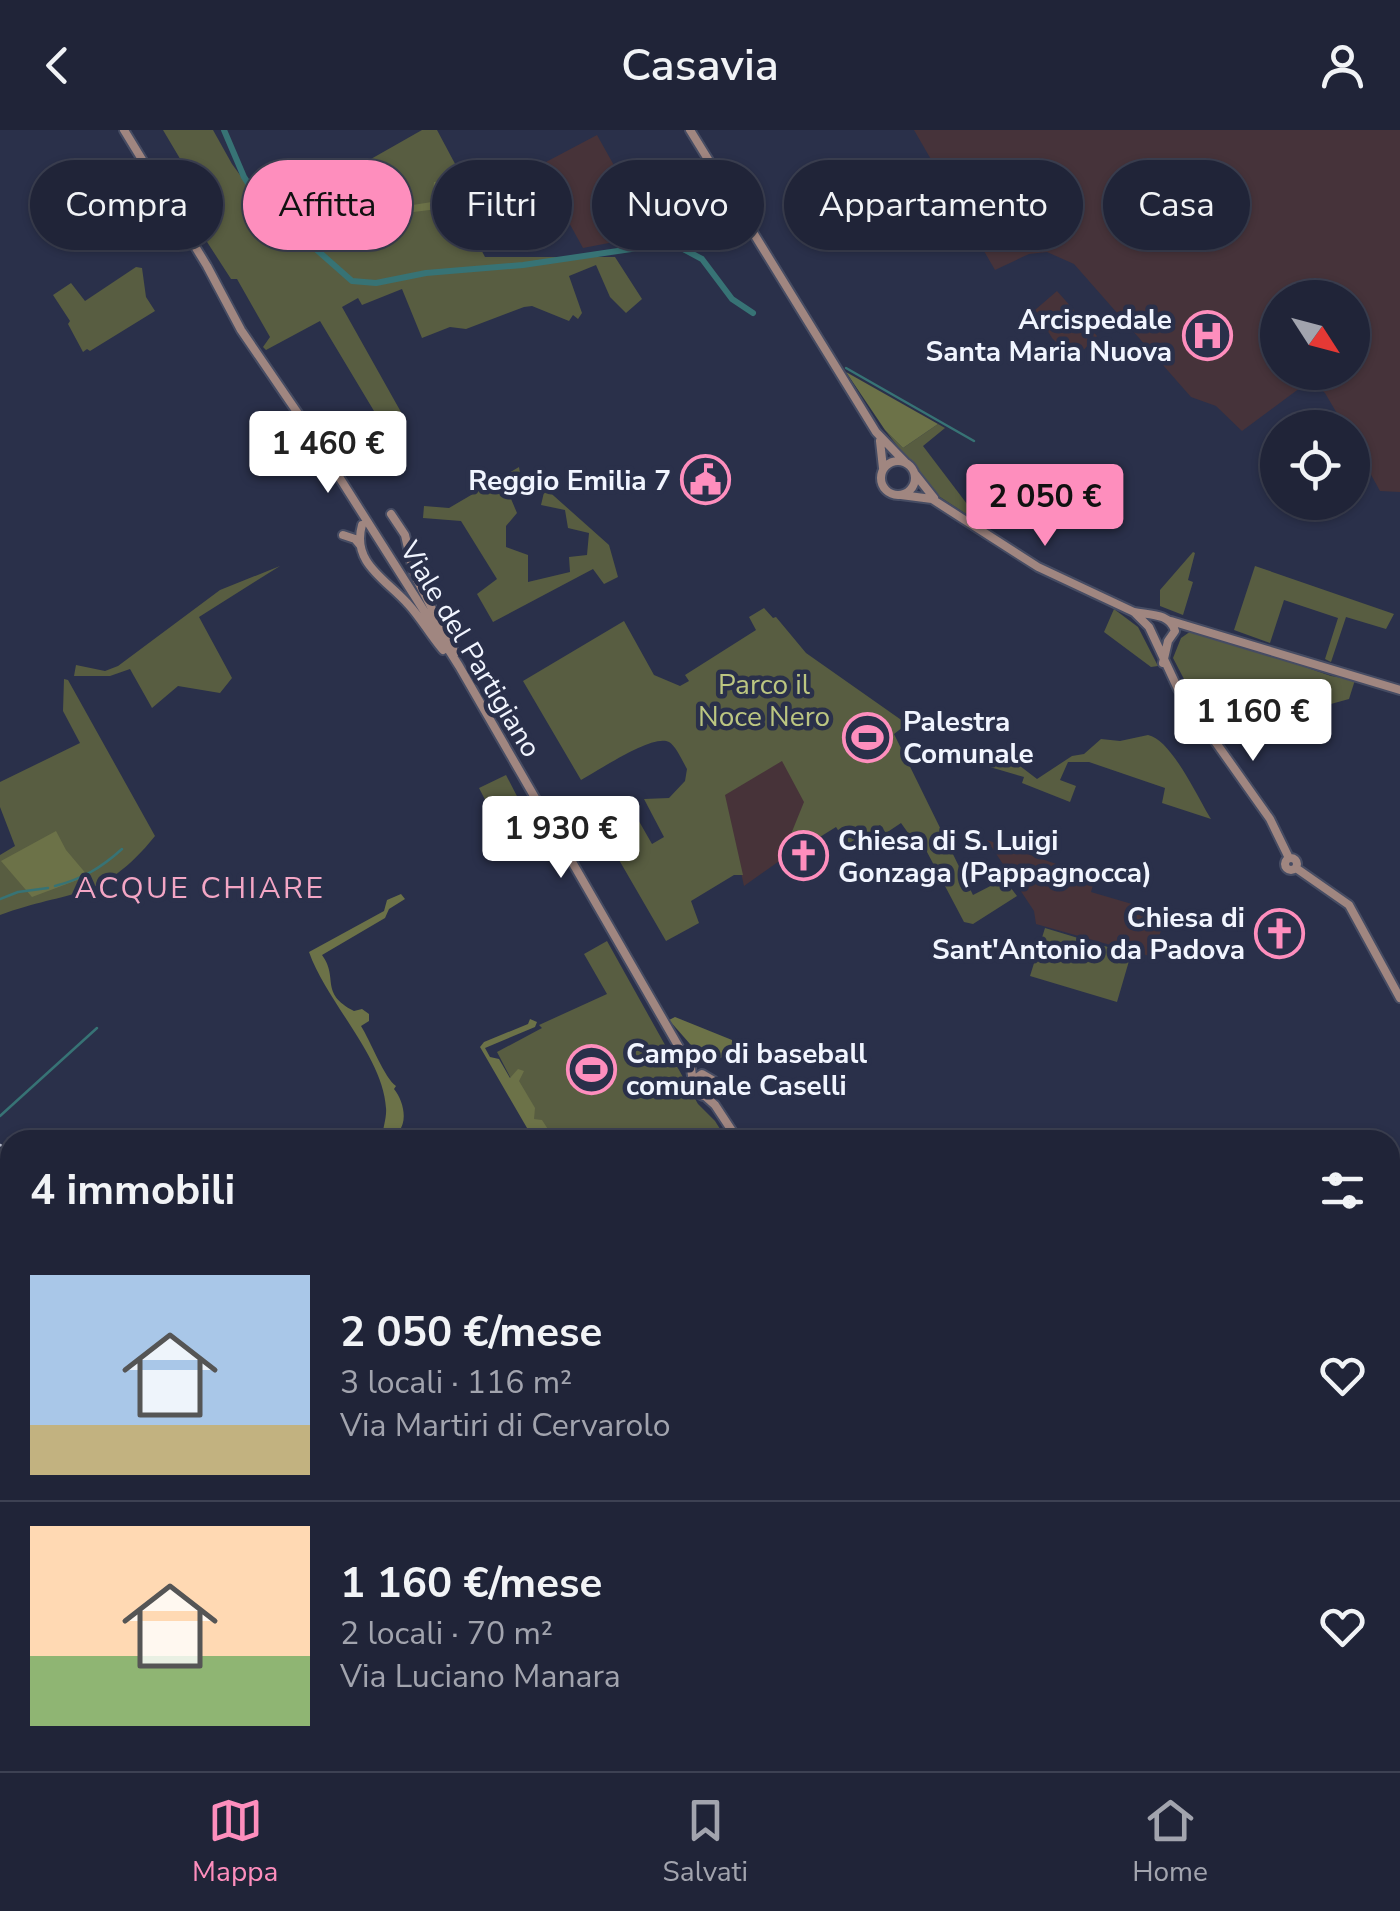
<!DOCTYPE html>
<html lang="it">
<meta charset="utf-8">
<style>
:root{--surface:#202438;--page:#282c40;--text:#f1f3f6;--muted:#a2a4ae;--line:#3d4153;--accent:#fe8ebd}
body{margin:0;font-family:"Nunito Sans",sans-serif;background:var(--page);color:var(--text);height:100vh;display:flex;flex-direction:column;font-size:38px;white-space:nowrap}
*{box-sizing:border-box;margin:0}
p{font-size:32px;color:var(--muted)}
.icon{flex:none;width:55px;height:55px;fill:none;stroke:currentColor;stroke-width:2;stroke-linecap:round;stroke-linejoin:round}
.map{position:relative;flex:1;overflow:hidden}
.sheet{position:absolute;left:0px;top:1000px;width:1400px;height:642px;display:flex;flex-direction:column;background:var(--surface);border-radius:30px 30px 0 0;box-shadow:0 2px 8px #0004,0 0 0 2px var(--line)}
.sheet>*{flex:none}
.top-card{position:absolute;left:30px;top:30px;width:1340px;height:90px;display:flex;gap:20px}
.needle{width:65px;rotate:126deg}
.controls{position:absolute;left:1260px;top:150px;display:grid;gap:20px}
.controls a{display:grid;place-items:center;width:110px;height:110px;border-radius:50%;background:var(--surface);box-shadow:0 2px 8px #0004,0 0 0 2px var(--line);font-size:50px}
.price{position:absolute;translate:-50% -85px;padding:0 22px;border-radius:10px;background:#fff;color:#222;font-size:32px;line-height:65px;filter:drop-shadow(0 2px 5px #0008)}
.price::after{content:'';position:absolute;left:50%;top:60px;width:30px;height:22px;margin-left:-15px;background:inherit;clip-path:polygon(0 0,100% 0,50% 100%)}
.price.selected{background:var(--accent);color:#111}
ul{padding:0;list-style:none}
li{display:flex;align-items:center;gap:30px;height:250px;padding:0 30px}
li+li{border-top:2px solid var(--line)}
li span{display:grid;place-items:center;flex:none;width:280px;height:200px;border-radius:0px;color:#555}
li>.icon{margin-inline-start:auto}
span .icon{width:120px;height:120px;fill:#fffc;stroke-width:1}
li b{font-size:42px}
h2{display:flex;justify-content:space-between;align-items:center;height:120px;padding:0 30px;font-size:42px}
.pill{padding:0 35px;border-radius:45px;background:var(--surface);box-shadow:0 2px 8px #0004,0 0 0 2px var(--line);font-size:35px;line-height:90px}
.pill.selected{background:var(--accent);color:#111}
header{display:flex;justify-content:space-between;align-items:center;height:130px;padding:0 30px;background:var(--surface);font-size:45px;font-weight:600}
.dock{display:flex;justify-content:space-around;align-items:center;height:140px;border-top:2px solid var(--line);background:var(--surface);font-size:28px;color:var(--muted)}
.dock a{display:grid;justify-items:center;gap:5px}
.dock .selected{color:var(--accent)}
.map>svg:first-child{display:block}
.education{fill:#473339}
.medical{fill:#46333a;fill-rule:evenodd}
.green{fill:#585d41}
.forest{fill:#6c7248}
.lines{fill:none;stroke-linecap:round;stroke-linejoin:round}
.stream{stroke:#377375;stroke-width:2.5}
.canal{stroke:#377375;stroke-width:6}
.secondary-casing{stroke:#464c63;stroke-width:12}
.secondary{stroke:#a08680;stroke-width:8}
.rail-casing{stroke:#bcc0cf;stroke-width:6}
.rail{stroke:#2a304a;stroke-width:2.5;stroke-dasharray:8;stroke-linecap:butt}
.labels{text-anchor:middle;stroke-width:9;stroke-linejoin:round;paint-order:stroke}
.poi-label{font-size:28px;font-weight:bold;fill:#f1f5ff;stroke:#2a304a;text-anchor:end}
.street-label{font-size:28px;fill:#f1f5ff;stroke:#2a304a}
.park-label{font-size:28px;fill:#bcc681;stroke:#2a304a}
.neighbourhood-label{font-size:30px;letter-spacing:2.5px;fill:#f4a6c5;stroke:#2a304a}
</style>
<header><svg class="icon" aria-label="back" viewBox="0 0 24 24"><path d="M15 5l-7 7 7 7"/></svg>Casavia<svg class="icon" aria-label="person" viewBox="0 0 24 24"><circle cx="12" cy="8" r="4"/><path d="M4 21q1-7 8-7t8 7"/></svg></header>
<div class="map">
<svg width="1400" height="1641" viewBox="0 0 1400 1641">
<rect width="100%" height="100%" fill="#2a304a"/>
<path class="education" d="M597,5l33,59 6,31 9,11 -62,12 -21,-38 -11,4 -22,-43z
M1057,161l40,45 -23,24 -22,-22 -17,-28z
M791,625l35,73 -82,58 -20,-91z
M987,710l98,34 -2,7 10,4 -2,7 75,22 -13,43 -117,-33 -2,-13z"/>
<path class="medical" d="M914,0h486v362l-20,-1 -27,-49 -1,-14 -7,-1 -20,-34 -9,-8h-12l-62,46 -26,-25 -25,-9 -117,-133 -27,-12 -18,2 -34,16zM1278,168h74v74h-74z"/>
<path class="green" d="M163,0h50l19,34 43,59 74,-29 -8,-18 81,-46h15l32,60 -7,23 23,44h130l27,42 -16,14 -16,-16 -14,-32 -27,11 13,37 -4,6 -5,-4 -4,6 -37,-15 -8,1 -58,22 -16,-2 -28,11 -20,-49 -40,16 -4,-7 -16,9 64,114h-26l-60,-100 -54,29 -3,-3 7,-10 -33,-58h-6l-53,-82 26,-17 -9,4z
M136,137l6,1 4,29 9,14 -65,40 -3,-2 -4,3 -15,-28 2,-3 -17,-26 18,-12 14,18z
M938,294l7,4 -22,18 60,79 -49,-32 -49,-63 18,18z
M519,337l1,6 -14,14 11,26 -11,13v21l22,8v27l42,-10 -1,-15 18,-2 2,-22 -21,-5 -3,-18 -24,-5 4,-17 64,57 9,32 -14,7 -11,-15 -100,53 -16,-28 20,-15 -36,-58 -38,-3 1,-12 25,2z
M1193,422l2,1 -7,27 5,2 -10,33 -23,-9v-16z
M280,436l-81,51 33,61 -12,15 -42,-7 -26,22 -22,-39 -20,7h-36l2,-11 29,6 13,-5 102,-76z
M1255,436l139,48 -8,15 -40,-12 -15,45 -6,-3 13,-41 -54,-18 -14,43 -36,-13z
M764,478l9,10 3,-1 30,36 101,71 -13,10 79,161 31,-16 13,17 -44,28 -9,-2 -47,-89 -6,4 -10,-14 -15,10 -6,-8 -31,22 -13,-20 -21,13 -2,-3 -28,20 -5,-8 7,-5 17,-42 -22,-41 -57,34 18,80h-9l-43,26 8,22 -33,18 -62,-107 32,-18 16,28 12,-7 -20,-38 25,-1 16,-17 2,-12c-4,-7 -11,-23 -18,-27 -16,-9 -71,29 -88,38l-58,-99 101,-60 30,54 26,11 9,-5 -4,-6 71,-45 -7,-13z
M1114,479l24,18 20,39 -7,1 -47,-35z
M1191,501h11l129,45 24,4 -6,19 -29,8 -11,-15 -21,7 5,13 -54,-7 -54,-24 -12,-23 8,-20z
M64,549l4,1 87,156c-54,67 -85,53 -155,79v-60l15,-9 -15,-39v-25l80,-39 -17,-32z
M1148,605c23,4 50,63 63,84l-49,-16 3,-15 -76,-26h-21l-8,18 16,6 -6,16 -48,-19 2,-6 -41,-12 32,-8 5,9 17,13 35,-23 12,-2 17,-15 19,2z
M506,645l29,56 -26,15 -30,-58z
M1045,798l86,26 -14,48 -87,-26z
M607,811l91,163 17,17 12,19h-184l-46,-88 45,-24 -3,-3 68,-31 -23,-40z
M610,1633l5,8h-277l-5,-8z"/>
<path class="forest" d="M457,49l1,5 -13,1 -7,11 19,-2 3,8 -4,10 23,38 -24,-9 -13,-9 -4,-23 -33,4 1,-7 26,-4 2,-20z
M846,242l92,52 -35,24 -18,-18z
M56,701l10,19 22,26 -56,21 -31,-36z
M401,764l4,5 -16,10 -4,9 -63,37c17,23 -3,38 32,56l8,-2 7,5v7l-8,5c9,14 24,53 35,60l-2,3c9,11 14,31 5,42l3,9h-20c0,-10 5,-22 4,-32 -3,-52 -59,-105 -77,-156l75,-41 3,-11z
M675,887l57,23 1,7c-8,11 -16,14 -29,13l-35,-40z
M530,889l7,3 -2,5 -50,21 5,9 9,2 11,19 8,-9 6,2 -5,10 16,27 -1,11 8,1 13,20h-21l-54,-93 4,-5 44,-18z"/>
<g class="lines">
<path class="stream" d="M846,238l128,73
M55,756c27,-7 46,-18 67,-37
M0,769l18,-7 30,-4
M0,986l97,-88"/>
<path class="canal" d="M224,0l20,47 14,21 94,83 24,2 50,-10 97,-8 149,-22 30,16 30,40 21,14"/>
<defs>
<path id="secondary" d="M124,0l83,136 34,64 69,101 149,235 232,402 3,23 9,5 9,-4 2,-11 -12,-7 -8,6
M690,0l186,302 29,30
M880,311l3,27
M881 348a17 17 0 1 1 34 0a17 17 0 1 1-34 0Z
M915,344l19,24
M901,365l31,4 106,68 96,45 15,15 29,62 92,130 19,39
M391,384l14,21 9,39 41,79
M362,395c-11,38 25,55 46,79 13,14 22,31 35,46
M343,405l12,4 5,6
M1134,482c16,3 36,1 41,19l-7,10 -5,22
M1171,491l229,69
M1285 734a6 6 0 1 1 12 0a6 6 0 1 1-12 0Z
M1296,738l53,37 51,93
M705,966l10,9 23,35
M0,1148l10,11
M1390,1477l10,-5
M0,1606l10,-6
M1107,1632l5,9
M1083,1641l16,-9"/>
</defs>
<use href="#secondary" class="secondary-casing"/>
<use href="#secondary" class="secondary"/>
<defs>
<path id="rail" d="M0,1017l10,11
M629,1632l12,9"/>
</defs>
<use href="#rail" class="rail-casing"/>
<use href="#rail" class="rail"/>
</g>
<defs>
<symbol id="hospital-ring" viewBox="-11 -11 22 22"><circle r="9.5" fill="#2a304a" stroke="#fe8ebd" stroke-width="1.5"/><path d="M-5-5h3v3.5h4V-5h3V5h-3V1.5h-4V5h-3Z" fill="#fe8ebd"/></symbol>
<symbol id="civic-ring" viewBox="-11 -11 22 22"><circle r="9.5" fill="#2a304a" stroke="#fe8ebd" stroke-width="1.5"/><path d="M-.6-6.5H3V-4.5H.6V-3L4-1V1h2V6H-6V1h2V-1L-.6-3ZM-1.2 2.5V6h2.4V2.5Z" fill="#fe8ebd"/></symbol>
<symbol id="stadium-ring" viewBox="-11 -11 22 22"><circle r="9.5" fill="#2a304a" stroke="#fe8ebd" stroke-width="1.5"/><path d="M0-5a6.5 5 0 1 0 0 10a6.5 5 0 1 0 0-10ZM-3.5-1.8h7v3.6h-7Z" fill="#fe8ebd"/></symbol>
<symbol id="church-ring" viewBox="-11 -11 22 22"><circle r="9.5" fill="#2a304a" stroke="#fe8ebd" stroke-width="1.5"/><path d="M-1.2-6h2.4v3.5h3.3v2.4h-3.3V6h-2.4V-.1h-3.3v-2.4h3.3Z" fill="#fe8ebd"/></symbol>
</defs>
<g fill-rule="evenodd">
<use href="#hospital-ring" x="1180" y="178" width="55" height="55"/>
<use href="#civic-ring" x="678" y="322" width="55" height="55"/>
<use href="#stadium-ring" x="840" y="580" width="55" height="55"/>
<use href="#church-ring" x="776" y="698" width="55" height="55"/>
<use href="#church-ring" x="1252" y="776" width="55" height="55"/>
<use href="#stadium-ring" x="564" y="912" width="55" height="55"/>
</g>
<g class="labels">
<g class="poi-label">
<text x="1172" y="199">Arcispedale<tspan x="1172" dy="32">Santa Maria Nuova</tspan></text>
<text x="671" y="360">Reggio Emilia 7</text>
<text x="903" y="601" text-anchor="start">Palestra<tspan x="903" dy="32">Comunale</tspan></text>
<text x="838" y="720" text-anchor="start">Chiesa di S. Luigi<tspan x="838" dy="32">Gonzaga (Pappagnocca)</tspan></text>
<text x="1245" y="797">Chiesa di<tspan x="1245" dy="32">Sant'Antonio da Padova</tspan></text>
<text x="626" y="933" text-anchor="start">Campo di baseball<tspan x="626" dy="32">comunale Caselli</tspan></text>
</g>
<g class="street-label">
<text transform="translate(471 519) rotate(59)" y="10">Viale del Partigiano</text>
</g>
<g class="park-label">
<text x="764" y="564">Parco il<tspan x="764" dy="32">Noce Nero</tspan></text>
</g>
<g class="neighbourhood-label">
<text x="200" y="768">ACQUE CHIARE</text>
</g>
</g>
</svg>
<div class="controls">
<a><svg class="needle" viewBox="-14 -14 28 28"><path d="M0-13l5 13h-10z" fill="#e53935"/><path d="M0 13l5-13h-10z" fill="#a2a4ae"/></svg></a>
<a><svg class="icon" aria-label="locate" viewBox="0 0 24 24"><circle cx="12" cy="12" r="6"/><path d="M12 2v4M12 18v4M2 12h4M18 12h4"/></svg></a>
</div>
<b class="price" style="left:328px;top:366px">1 460 €</b>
<b class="price selected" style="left:1045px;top:419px">2 050 €</b>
<b class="price" style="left:1253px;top:634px">1 160 €</b>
<b class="price" style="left:561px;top:751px">1 930 €</b>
<div class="top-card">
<a class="pill">Compra</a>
<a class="pill selected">Affitta</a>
<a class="pill">Filtri</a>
<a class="pill">Nuovo</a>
<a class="pill">Appartamento</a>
<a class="pill">Casa</a>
</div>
<section class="sheet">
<h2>4 immobili<svg class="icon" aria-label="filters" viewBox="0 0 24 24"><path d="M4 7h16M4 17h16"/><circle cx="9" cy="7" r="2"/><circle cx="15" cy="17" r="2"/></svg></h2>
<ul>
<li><span style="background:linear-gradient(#a9c7e8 75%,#c2b280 0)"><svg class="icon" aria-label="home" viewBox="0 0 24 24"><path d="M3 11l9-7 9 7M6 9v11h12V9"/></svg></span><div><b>2 050 €/mese</b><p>3 locali · 116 m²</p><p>Via Martiri di Cervarolo</p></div><svg class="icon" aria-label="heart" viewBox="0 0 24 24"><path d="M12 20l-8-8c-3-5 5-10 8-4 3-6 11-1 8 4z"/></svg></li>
<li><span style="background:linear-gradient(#ffd9b3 65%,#8fb573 0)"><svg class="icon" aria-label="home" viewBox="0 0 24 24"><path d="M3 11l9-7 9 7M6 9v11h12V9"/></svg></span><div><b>1 160 €/mese</b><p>2 locali · 70 m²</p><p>Via Luciano Manara</p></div><svg class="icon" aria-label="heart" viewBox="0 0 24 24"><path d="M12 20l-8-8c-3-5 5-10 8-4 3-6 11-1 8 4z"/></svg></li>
</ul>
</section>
</div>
<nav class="dock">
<a class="selected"><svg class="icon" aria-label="map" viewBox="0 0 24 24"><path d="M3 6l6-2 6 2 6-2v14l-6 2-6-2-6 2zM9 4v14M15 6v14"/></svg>Mappa</a>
<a><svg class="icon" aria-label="saved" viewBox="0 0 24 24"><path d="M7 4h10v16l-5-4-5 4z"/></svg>Salvati</a>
<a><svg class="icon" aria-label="home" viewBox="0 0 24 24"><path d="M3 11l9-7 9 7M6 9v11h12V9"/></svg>Home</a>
</nav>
